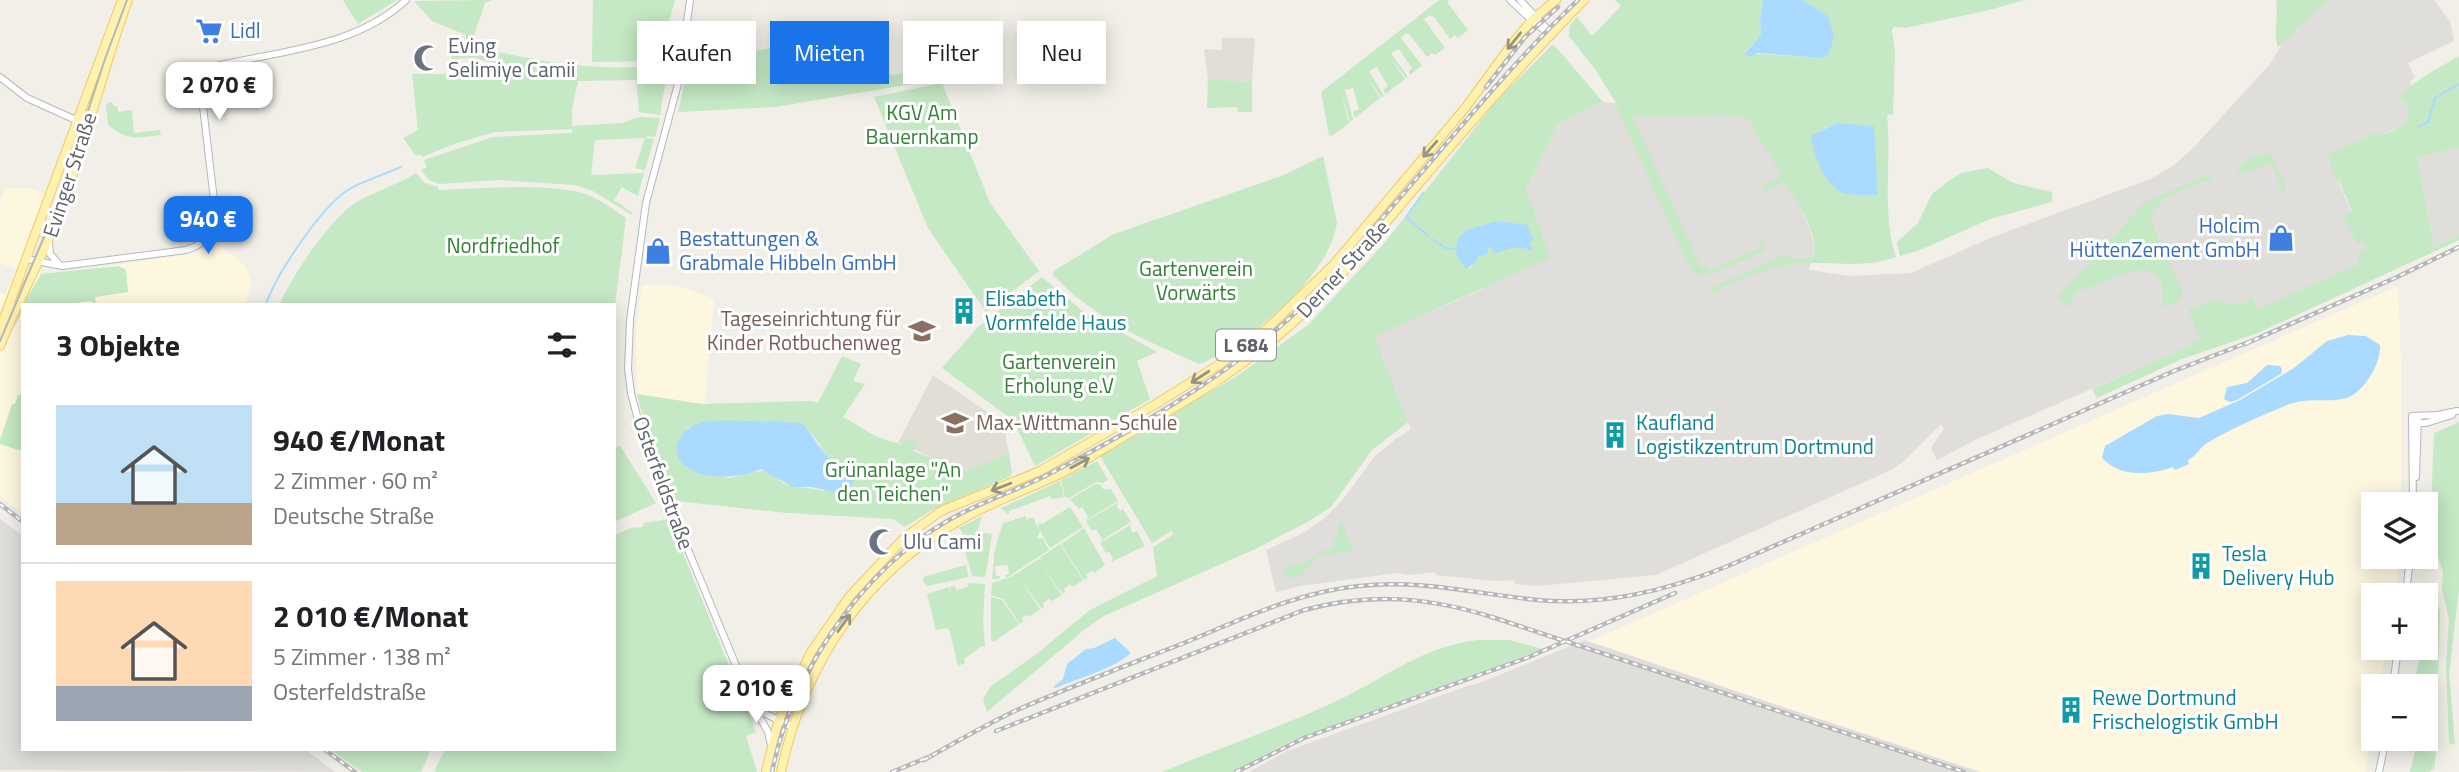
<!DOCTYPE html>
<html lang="de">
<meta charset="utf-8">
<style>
:root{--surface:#fff;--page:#f6f6f6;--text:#202124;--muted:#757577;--line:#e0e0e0;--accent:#1a73e8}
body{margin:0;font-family:"Titillium Web",sans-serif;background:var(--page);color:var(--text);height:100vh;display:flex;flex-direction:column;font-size:26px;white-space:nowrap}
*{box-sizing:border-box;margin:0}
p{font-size:23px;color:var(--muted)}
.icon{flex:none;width:38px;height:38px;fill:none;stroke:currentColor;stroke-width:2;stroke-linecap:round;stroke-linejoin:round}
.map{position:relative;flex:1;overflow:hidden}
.sheet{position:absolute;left:21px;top:303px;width:595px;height:448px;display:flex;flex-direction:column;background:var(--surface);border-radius:0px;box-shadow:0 4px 18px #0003}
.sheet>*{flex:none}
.hud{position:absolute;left:637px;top:21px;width:665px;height:63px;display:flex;gap:14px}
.controls{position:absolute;left:2361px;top:492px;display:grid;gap:14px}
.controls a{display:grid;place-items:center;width:77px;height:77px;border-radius:0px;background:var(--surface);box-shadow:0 4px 18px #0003;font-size:35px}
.price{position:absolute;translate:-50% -60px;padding:0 16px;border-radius:14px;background:#fff;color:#222;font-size:23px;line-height:46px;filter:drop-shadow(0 2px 4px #0008)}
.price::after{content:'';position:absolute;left:50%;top:42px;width:21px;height:16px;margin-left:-10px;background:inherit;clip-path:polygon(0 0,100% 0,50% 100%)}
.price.current{background:var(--accent);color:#fff}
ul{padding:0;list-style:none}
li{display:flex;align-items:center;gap:21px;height:175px;padding:0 35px}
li+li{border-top:2px solid var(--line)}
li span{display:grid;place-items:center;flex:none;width:196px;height:140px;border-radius:0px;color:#555}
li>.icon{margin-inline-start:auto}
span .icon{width:84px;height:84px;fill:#fffc;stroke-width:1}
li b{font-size:30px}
h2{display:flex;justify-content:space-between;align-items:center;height:84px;padding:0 35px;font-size:30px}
.tag{padding:0 24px;border-radius:0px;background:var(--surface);box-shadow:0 4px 18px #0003;font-size:24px;line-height:63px}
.tag.current{background:var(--accent);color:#fff}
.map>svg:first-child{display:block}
.commercial{fill:#fef7e0}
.industrial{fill:#e0deda}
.education{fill:#e1ded6}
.green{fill:#c5e8c5;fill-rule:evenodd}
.water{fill:#aadaff}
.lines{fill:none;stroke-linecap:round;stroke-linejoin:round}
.stream{stroke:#aadaff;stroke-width:2}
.minor-casing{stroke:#b5b8bc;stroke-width:8}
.major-casing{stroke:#f2c960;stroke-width:10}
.minor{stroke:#fff;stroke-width:6}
.major{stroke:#fff2af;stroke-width:8}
.tram{stroke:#b6b7b8;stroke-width:2}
.rail-casing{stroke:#b6b7b8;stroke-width:4.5}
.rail{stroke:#fff;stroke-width:2;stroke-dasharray:5;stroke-linecap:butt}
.oneway{stroke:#979581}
.labels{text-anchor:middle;stroke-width:6;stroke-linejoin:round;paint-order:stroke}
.shield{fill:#fff;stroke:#8f9295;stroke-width:2}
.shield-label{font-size:19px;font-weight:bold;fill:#5f6368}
.shop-label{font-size:21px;fill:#366cbe;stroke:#fff;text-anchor:start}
.worship-label{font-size:21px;fill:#5b616d;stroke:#fff;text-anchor:start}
.park-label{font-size:21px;fill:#348238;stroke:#fff}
.street-label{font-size:21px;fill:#5f6368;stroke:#fff}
.culture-label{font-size:21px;fill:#0d838f;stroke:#fff;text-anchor:start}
.education-label{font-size:21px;fill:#785e54;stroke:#fff;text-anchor:end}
</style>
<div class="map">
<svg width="2459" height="772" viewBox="0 0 2459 772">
<rect width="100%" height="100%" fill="#f1efe8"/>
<path class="commercial" d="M6,188h22l18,6 -26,73 21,7 21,-1 127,-19 26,-11 28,21 7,12 1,9 -5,19h-223v210l-23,-18v-204l5,3 11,-26 -16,-6v-62z
M642,285l37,1 35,13 -9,105 -68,-10 -1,-65z
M2398,286l3,79v139h-28v52l26,1 -4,38h-22v53h14l-8,38h-6v33l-8,53h-385l-392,-130z"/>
<path class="industrial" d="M2328,0h106l16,21 4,20 -46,22 7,15 -5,3 3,6 -8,15 3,8 -1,9 -3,6 -24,10 -2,-4 -51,24 40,94 -5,16 -169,79 -218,96 -38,20 -6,-12 13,-19 -3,-5 -38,38 -12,8 -235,105 -119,11 -22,-2 -1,-4 -19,1 -59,-6 -1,-3 -26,3 -11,-2 -98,13 -24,6 -10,-42 35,-16 23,-15 20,-21 31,-42 22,-18 14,-9 -38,-92 110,-48 43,-100 32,-65 45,-22 13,1 16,8 109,5 9,6 49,83 10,23 6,20 -6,22 41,6 61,-3 84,-37 155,-57 23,-13 21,-19 76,-83 16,-27 11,-7 14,-16z
M2459,148v87l-25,13 -17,-91z
M0,519l23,17v213h282l30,23 -335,-2z
M1585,640l210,71 185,61h-731l38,-21 183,-66h4z"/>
<path class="education" d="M1222,38h33l-3,44 -44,-3 -4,-30 18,1z
M933,375l65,44 6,8 5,26 -50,21 -19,-13 -42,-18z"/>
<path class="green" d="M343,0h54l-39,24z
M492,0l-7,3 -13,38 -6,-2v-4l-34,-14 -18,-20z
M593,0h82l-17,61 -66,1z
M1439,0h10l-2,2 21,28 -10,8 -3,-3 -5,4 -15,-21 -5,-3 -6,4 21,29 -10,7 -3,-2 -5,4 -18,-23 -3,-1 -5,5 21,28 -13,9v-4l3,-3 -13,-19 -8,4 17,24 -2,1 -21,-28 20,29 -19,15 -3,-4 5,-4 -11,-19 -8,4 15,25 -3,1 -19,-29 18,30 -25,20 -2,-6 6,-3 -6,-21 -8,2 8,29 -3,3 -10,-34 9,35 -17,13 -3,-1 -8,-43z
M1615,0h148l-3,18 1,17 -17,18 77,5 7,-42 -25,-16h222l-36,10 -84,18 -11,-1 -2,3 3,23 -2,61 -6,1c5,48 -6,95 9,142 -31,12 -64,4 -97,6 -32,3 -59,17 -87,30l-2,-4 72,-34 19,5 12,-3c8,-20 -18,-58 -28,-75l-21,9 -2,-5 20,-9 -32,-55 -9,-6 -7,3 -2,-3 -99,1 68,151 6,-3 3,5 51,-23 -3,-9 1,-1 6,12c-13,8 -55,29 -70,25l-12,-20 -67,-149 5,1 -5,-3 -19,-31 -28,-36 1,-11 7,-8 15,19 29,-30zM1837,123l36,3 5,69c-27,0 -40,2 -54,-24 -5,-8 -9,-17 -11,-27l7,-13z
M2276,0h52l-50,47c-5,-14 1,-30 -2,-47z
M853,39v37l50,-2v-8l34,-3 4,16 -165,28 -98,5 11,-51 90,-14z
M453,40c66,19 134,32 203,26l9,2 2,4 -7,43 -21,-3 -3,-32 -58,1 -6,28v17l50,-3 18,-6 20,1 -5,19 -8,-1 -1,2 8,1 -9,31 -10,-2 10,-30 -50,2 -4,35 53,-2 -6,23 -16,-9 -8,13 19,13 -1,2 -39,-24 -18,-6 -77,-5 -58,4 -11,-4 -8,-10 6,-3 -3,-7 69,-23 79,-4v-4l-77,3 -38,11 -35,14 -2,-3 -4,2 -13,-18 15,-8 -6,-56h36c16,-8 32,0 48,2l-1,-13 -23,-5 -21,1z
M1552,45l4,2 47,55 -45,22 -32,65 24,69 -176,79 34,85 -36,28 -41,57 -22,14 -54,28 -151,67 -20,14 -97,82 -4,-13 8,-13 43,-30 56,-46 67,-34 -4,-29 21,-13 -3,-3 -19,12 -52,-87 137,-80 71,-51 74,-79 116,-147zM1496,221l25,5 11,13 -3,5 3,7c-20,-13 -31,9 -43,-4l-2,7 -9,3 -8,11c-16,-11 -14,-19 -8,-36z
M2459,56v92l-42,9 17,91 25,-13v5l-201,93 -76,26 -85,39 -5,-9 101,-45 -1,-3 8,-3 -12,-28 26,-10 27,6 11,-9 6,12 99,-44 3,-13 6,-3 -3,-7 -6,2 -14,-29 9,-4 -13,-30h-3l-9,-26 51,-24 2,4c17,-6 35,-12 25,-33h-3l-2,-3c13,-20 40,-31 59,-43z
M1208,79l44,3v30h-14l-1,-5 -30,1z
M942,83l48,120 49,68 -53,41 -58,-84 -54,-131z
M112,102l2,4h3l1,6 14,-2 2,23 26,-3 1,5c-22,3 -37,6 -53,-11l-2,-20z
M2270,153l16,33 -2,5 -5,4 -1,-2 4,-6 -12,-24 -27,11 -6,-3c5,-12 20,-17 33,-18z
M1323,156l14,67c-9,56 -85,115 -134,140l-4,1c-40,-18 -82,-35 -117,-63 -11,-7 -19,-17 -29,-26l1,-4 60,-37 170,-59z
M1988,168l25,15 39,9v10l-62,17 -70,31 -20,6 -3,-14 21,-19 14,-29 14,-11 15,-10z
M416,173l9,10 13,4 1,3c37,-1 117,-8 149,5 14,6 26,15 38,23l-12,95v-9h-334c10,-26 53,-89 77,-102 19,-11 40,-17 59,-29z
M2211,173v6c-20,9 -58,17 -60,42l32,72 -3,7 -16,7c-3,-9 0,-19 -4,-27 -15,-26 -62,10 -82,10l-12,18 -8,-11 87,-95z
M119,266l7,4 2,22 -33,5 1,7 -5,-3 -22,3h-46v7l-10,18c7,-20 17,-37 28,-55z
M1042,277l42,35 73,40 -20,9 13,38 -115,67 -18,-38 -8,-11 -67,-49 35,-40z
M842,356l19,8 -8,17 12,3 -22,33 34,20 25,8 2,-8 12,7 -3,7 27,10 19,13 50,-21 3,20 -3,4 -77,33 -27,17 -12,-8 -106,-6 -112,-12 -29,-73 -9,-34 64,10 110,-3 7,2zM770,421c14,2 26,2 38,10 16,12 10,26 37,33l-21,27c-12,-4 -24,-2 -35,-6 -9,-2 -15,-11 -24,-15l-36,8 -22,-4 -22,-7 2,-38 13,-6z
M18,395h5v55h-5l-18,-6v-4l12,-36h3z
M2459,422v168l-10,83 6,72 -6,-2 -3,-77 3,-47 -7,-30 1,-17 -13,-41 4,-98z
M620,446l36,57 -42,19v-73z
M1097,461l11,19 -6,3 -6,-1 -27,16 -4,-1 -4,-17z
M1060,481l4,16 -12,2 -2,-3 -41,15v4l-8,-7z
M1096,484l4,1 4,5 7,-1 7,12 -32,19 2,-3 -6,-10 -3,2 -9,-10z
M1119,502l-2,4 3,5 3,-2 8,13 -32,20 3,-3 -6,-10 -4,2 -6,-10z
M1070,507l13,20 -33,21 -10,-17 -3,8 6,-1 6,12 -43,28 -1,-3 4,-1 -1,-9 -13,1 1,10h4l-1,3h-7l3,-30 5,-2 -5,1 8,-25 23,-7v4l7,-3 6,14 -1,-8 4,1z
M982,516l-5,16 15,2 -6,40 -1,3 -13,-1 -11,-39 2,-3 -4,-6z
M669,519l87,213 -10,4 11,36h-323l11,-23h169v-214l17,-7 12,-1 1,-4z
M1341,521l13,30 -36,5 -19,21 -8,1 -6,-2 -2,-5 2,-4 15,-3 33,-18z
M1132,524l-2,3 3,6 4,-2 8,15 -34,16 2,-4 -4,-6 -3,1 -6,-10z
M1084,528l21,37 -11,8 -2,-2 -6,3 2,3 -4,3 -23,-36z
M1060,544l23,36 -10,7 -3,-3 -6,5 1,3 -2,2 -22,-29 21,30 -10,6 -3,-2 -6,4 1,4 -2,2 -23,-31 21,31 -11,8 -2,-2 -6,3 2,3 -3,3 -17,-25 -12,-4 1,-12 19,-6 28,-18 3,3 -2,-4z
M966,565l3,12 -42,9 -3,-3 -1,-6z
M967,583l18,1 -2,38 2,25 -3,-1 -18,13 1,4 -7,3 -8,-34 -3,-4 -11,2 -9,-36 22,-7 2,7 -1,-7 5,-1 1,4 12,-3z
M991,597l11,3 17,24 -25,18 -3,-2z
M2433,600h4l3,12 -4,142 -2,14 -4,4h-20l8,-33 8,-1v-52h-12l6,-30 5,-2 2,-51z
M1478,640h31l34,9 -254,93 -56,30h-71c59,-24 121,-46 179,-73 49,-24 80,-52 137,-59z
M330,749h101l-10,23h-59z"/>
<path class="water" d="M1763,0h40l25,16 6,22 -6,18 -7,2 -64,-5 -6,4 -7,-3 17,-19 -1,-17z
M1837,123l37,3 4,69c-11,0 -24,1 -34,-2 -20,-7 -31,-39 -33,-57z
M1496,221l31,4 6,14 -4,6 5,6c-18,-6 -20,-4 -38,2l-7,-6 -2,7 -9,3 -1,4 -11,8 -9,-13 -1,-7 3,-12 5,-6z
M2348,335l18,1 14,9c1,17 -12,40 -27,50 -17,10 -40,1 -63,9 -28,11 -57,24 -83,39 -8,5 -10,13 -19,17l1,4 -14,6 -2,-3c-23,8 -52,11 -71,-9l3,-12 52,-30 11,-2 31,4 41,-18 54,-32 33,-27z
M2267,365l13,1 2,3 -1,5 -44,26 -7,2 -6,-3 3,-12 20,-4z
M770,421l32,2c11,12 17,27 30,37 6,4 14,5 21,9l3,7 -6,13 -12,4 -26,-6h-19l-32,-18c-20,10 -62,12 -78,-5 -15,-15 -1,-36 17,-41 17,-4 51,-1 70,-2z
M1115,638l14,13 1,3c-21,17 -50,23 -74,34l-3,-1 10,-8 4,-15 19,-15 8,-1z"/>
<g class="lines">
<path class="stream" d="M2418,127l10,-5 7,-24 24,-14
M1423,193l-17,24 21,18
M1432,239l13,9 11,1
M266,304c11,-31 56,-99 85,-116 16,-8 34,-14 50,-21"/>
<defs>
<path id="minor" d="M690,0l-11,80 -33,123 -16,117 -2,49 3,24 14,53 104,251 13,15 30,15
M1510,0l27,25 15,10
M1520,0l31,33
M0,77l27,21 60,27
M49,242l1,12 10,11
M27,259l35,7 124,-16c17,-5 26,-15 30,-33l-16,-136 4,-9 16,-7c62,-14 137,-19 186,-65
M2415,423h11l26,-8
M2416,477l2,-61
M2413,504l-1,-88 26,-1 19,-4
M2406,595l4,-39
M2393,686l5,-38
M754,704l18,3 15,-6
M753,705l15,27 3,13
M2379,772l7,-34"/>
<path id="major" d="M0,329l122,-329
M0,346c18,-47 44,-90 61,-137 25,-68 42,-140 67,-209
M766,772l12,-50 33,-70 38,-55 56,-60 36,-26 99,-40 116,-67 64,-40 51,-39 64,-62 131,-156 46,-63 20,-24 24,-20
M781,772c23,-108 83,-199 181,-253 33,-19 70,-31 104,-48 22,-12 43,-26 64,-38 56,-31 109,-63 157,-105 48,-42 87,-92 128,-140 54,-64 110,-128 169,-188"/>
</defs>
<use href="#minor" class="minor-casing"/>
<use href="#major" class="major-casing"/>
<use href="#minor" class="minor"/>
<use href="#major" class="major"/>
<path class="tram" d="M0,341l57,-135 48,-147 22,-59"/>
<defs>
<path id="rail" d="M1486,87l39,-50 33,-30
M2245,344l150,-66 64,-31
M0,504l23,18
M996,731l308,-121c68,-18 125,-13 191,8l469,154
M324,749l31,23
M924,760c30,-17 61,-35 93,-50 55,-24 111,-45 167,-67 56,-23 113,-51 175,-57 61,-7 118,8 178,14 67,6 129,-9 191,-34l446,-195 80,-31
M772,772c20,-99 89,-202 177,-252 33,-19 70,-30 104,-48 80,-42 163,-89 231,-149 42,-37 77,-80 113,-122 59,-68 116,-139 181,-201
M892,772l39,-16
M1236,772l68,-34 225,-81 146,-64"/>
</defs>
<use href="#rail" class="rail-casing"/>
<use href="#rail" class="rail"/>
</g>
<defs><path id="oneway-shaft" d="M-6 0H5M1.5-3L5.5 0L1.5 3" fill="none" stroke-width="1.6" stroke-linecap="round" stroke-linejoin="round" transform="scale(1.75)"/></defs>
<g class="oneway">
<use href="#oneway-shaft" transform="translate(1514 41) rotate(129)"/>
<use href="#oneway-shaft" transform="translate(1430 149) rotate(131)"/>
<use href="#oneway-shaft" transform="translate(1200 377) rotate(147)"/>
<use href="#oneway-shaft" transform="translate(1080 463) rotate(-29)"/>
<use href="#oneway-shaft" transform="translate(1001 487) rotate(159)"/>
<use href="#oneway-shaft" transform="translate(844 623) rotate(-54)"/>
</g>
<defs>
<symbol id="supermarket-bare" viewBox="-9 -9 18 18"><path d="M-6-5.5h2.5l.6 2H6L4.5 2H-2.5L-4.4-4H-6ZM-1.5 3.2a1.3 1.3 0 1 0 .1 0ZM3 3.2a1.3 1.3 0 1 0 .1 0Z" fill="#3f7fe0" stroke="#fff" stroke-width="2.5" paint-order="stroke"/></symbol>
<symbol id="mosque-bare" viewBox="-9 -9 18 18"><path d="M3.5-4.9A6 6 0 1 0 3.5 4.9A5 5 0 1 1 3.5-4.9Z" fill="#6b7280" stroke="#fff" stroke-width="2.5" paint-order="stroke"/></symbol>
<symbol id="shop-bare" viewBox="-9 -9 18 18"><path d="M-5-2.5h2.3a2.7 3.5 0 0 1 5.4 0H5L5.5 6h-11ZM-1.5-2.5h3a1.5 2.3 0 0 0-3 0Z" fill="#3f7fe0" stroke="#fff" stroke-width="2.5" paint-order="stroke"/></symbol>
<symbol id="building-bare" viewBox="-9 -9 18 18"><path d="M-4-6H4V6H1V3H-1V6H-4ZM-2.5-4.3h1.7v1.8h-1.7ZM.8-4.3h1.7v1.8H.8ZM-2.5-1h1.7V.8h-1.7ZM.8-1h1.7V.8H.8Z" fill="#0f9aa8" stroke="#fff" stroke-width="2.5" paint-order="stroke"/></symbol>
<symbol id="school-bare" viewBox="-9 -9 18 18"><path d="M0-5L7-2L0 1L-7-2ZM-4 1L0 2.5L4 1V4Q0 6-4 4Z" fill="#8d6e63" stroke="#fff" stroke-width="2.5" paint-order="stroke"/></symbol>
</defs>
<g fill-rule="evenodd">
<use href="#supermarket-bare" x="190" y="12" width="38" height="38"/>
<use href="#mosque-bare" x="408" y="39" width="38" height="38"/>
<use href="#shop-bare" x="2262" y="219" width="38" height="38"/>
<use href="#shop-bare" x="639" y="232" width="38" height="38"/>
<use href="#building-bare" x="945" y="292" width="38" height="38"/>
<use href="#school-bare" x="903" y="312" width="38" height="38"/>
<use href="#school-bare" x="936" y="404" width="38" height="38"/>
<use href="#building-bare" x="1596" y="416" width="38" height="38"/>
<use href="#mosque-bare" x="863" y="523" width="38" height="38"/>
<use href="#building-bare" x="2182" y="547" width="38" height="38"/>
<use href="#building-bare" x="2052" y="691" width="38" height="38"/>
</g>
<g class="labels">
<rect class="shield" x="1216" y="329.5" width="60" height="31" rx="5"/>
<g class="shield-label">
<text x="1246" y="352">L 684</text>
</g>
<g class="shop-label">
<text x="230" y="38">Lidl</text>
<text x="2260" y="233" text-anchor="end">Holcim<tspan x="2260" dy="24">HüttenZement GmbH</tspan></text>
<text x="679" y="246">Bestattungen &amp;<tspan x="679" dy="24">Grabmale Hibbeln GmbH</tspan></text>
</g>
<g class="worship-label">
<text x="448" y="53">Eving<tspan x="448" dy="24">Selimiye Camii</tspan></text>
<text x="903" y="549">Ulu Cami</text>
</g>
<g class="park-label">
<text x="922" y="120">KGV Am<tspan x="922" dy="24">Bauernkamp</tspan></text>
<text x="503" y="253">Nordfriedhof</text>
<text x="1196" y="276">Gartenverein<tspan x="1196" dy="24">Vorwärts</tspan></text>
<text x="1059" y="369">Gartenverein<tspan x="1059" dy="24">Erholung e.V</tspan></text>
<text x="893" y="477">Grünanlage "An<tspan x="893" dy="24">den Teichen"</tspan></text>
</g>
<g class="street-label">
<text transform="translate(70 175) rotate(-72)" y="7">Evinger Straße</text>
<text transform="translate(1343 269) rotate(-47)" y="7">Derner Straße</text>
<text transform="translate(663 483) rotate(70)" y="7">Osterfeldstraße</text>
</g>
<g class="culture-label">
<text x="985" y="306">Elisabeth<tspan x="985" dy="24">Vormfelde Haus</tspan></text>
<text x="1636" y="430">Kaufland<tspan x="1636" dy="24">Logistikzentrum Dortmund</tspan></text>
<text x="2222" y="561">Tesla<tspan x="2222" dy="24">Delivery Hub</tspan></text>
<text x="2092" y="705">Rewe Dortmund<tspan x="2092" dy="24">Frischelogistik GmbH</tspan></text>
</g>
<g class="education-label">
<text x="901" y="326">Tageseinrichtung für<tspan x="901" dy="24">Kinder Rotbuchenweg</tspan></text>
<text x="976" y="430" text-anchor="start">Max-Wittmann-Schule</text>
</g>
</g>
</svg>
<div class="controls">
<a><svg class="icon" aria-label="layers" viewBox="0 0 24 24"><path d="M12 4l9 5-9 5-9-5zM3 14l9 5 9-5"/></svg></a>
<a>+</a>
<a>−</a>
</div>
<b class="price" style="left:219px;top:122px">2 070 €</b>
<b class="price current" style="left:208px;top:256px">940 €</b>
<b class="price" style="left:756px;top:725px">2 010 €</b>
<div class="hud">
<a class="tag">Kaufen</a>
<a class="tag current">Mieten</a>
<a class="tag">Filter</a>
<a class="tag">Neu</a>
</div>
<section class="sheet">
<h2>3 Objekte<svg class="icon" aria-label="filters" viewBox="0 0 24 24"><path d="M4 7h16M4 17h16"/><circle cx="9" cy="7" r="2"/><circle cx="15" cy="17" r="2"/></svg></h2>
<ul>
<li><span style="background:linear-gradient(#bfe0f5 70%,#b9a48a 0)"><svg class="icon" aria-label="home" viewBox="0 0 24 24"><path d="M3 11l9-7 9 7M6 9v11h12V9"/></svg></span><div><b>940 €/Monat</b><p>2 Zimmer · 60 m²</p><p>Deutsche Straße</p></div></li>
<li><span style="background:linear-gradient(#ffd9b3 75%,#9aa5b1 0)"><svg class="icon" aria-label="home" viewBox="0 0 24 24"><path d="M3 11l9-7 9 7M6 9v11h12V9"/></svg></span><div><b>2 010 €/Monat</b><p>5 Zimmer · 138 m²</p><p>Osterfeldstraße</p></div></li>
</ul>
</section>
</div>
